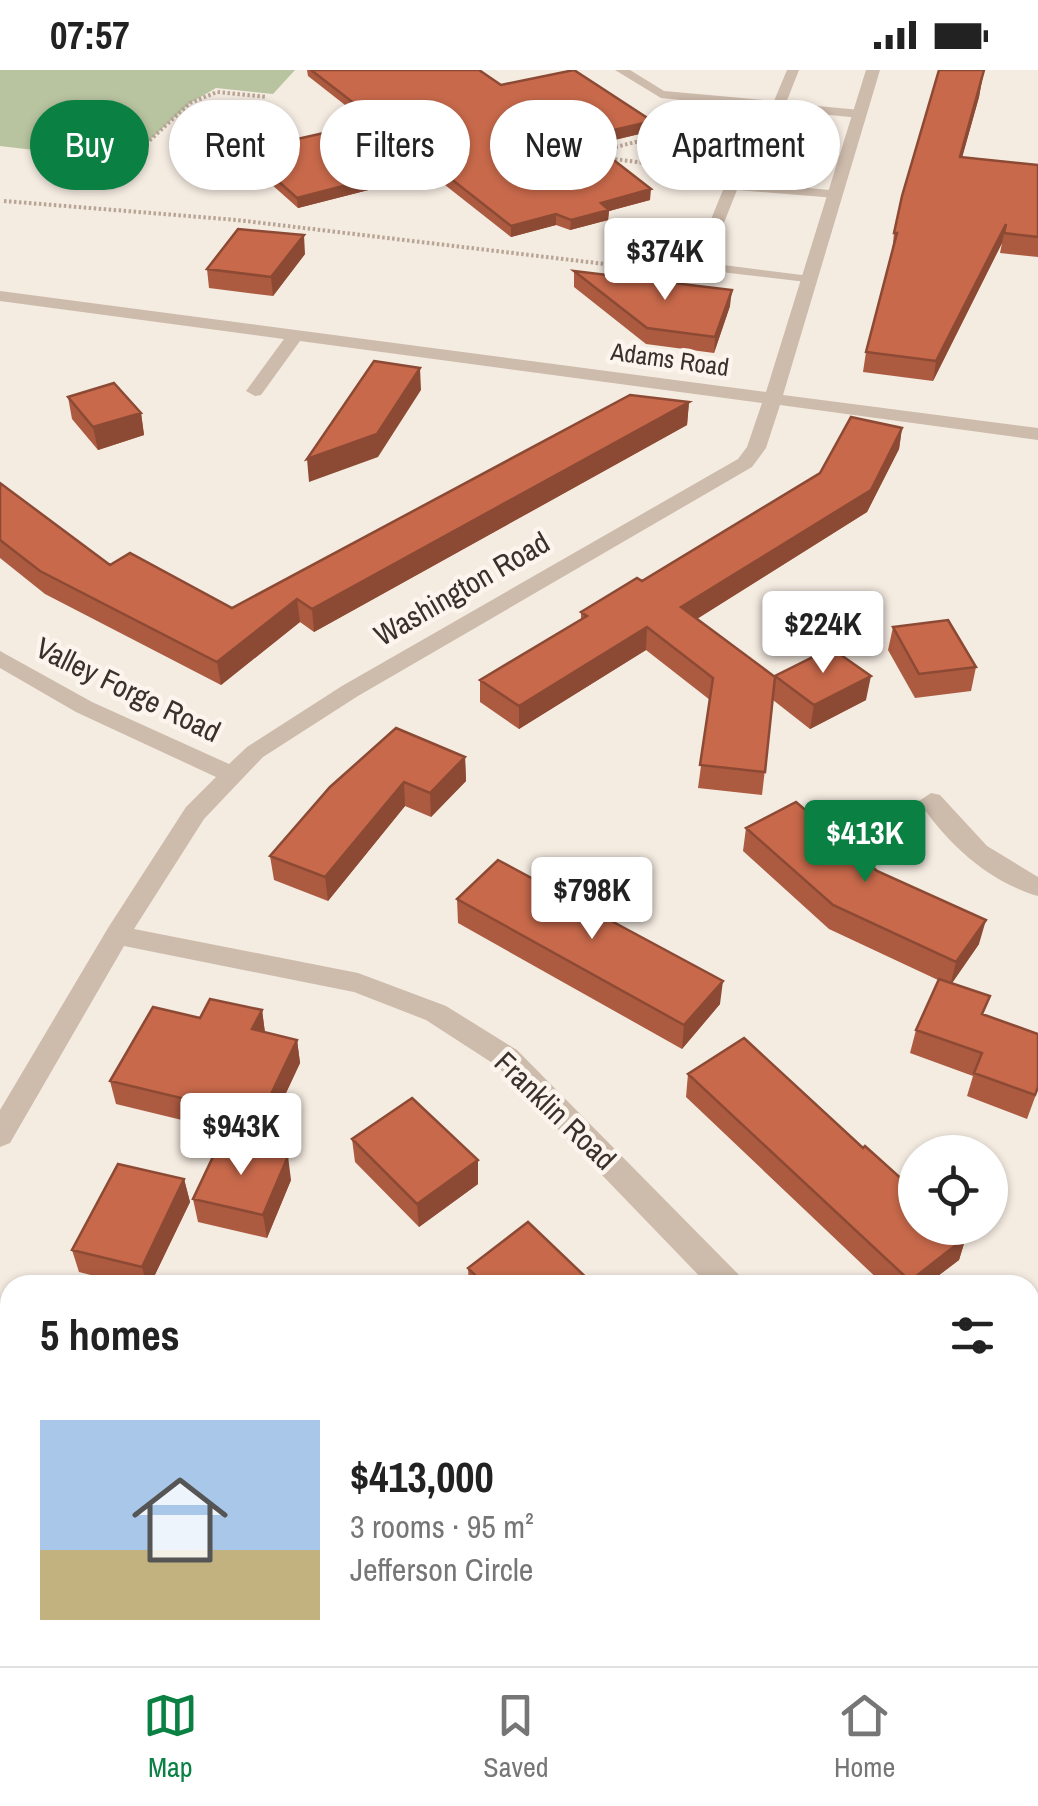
<!DOCTYPE html>
<meta charset="utf-8">
<style>
:root{--surface:#fff;--page:#f6f6f6;--text:#222;--muted:#767676;--line:#e0e0e0;--accent:#0b8043}
body{margin:0;font-family:"Archivo Narrow",sans-serif;background:var(--page);color:var(--text);height:100vh;display:flex;flex-direction:column;font-size:38px;white-space:nowrap}
*{box-sizing:border-box;margin:0}
p{font-size:32px;color:var(--muted)}
.icon{flex:none;width:55px;height:55px;fill:none;stroke:currentColor;stroke-width:2;stroke-linecap:round;stroke-linejoin:round}
.map{position:relative;flex:1;overflow:hidden}
.details{position:absolute;left:0px;top:1205px;width:1040px;height:392px;display:flex;flex-direction:column;background:var(--surface);border-radius:30px 30px 0 0;box-shadow:0 2px 8px #0004}
.details>*{flex:none}
.guide{position:absolute;left:30px;top:30px;width:980px;height:90px;display:flex;gap:20px}
.tools{position:absolute;left:898px;top:1065px;display:grid;gap:20px}
.tools a{display:grid;place-items:center;width:110px;height:110px;border-radius:50%;background:var(--surface);box-shadow:0 2px 8px #0004;font-size:50px}
.price{position:absolute;translate:-50% -85px;padding:0 22px;border-radius:10px;background:#fff;color:#222;font-size:32px;line-height:65px;filter:drop-shadow(0 2px 5px #0008)}
.price::after{content:'';position:absolute;left:50%;top:60px;width:30px;height:22px;margin-left:-15px;background:inherit;clip-path:polygon(0 0,100% 0,50% 100%)}
.price.current{background:var(--accent);color:#fff}
ul{padding:0;list-style:none}
li{display:flex;align-items:center;gap:30px;height:250px;padding:0 40px}
li+li{border-top:2px solid var(--line)}
li span{display:grid;place-items:center;flex:none;width:280px;height:200px;border-radius:0px;color:#555}
li>.icon{margin-inline-start:auto}
span .icon{width:120px;height:120px;fill:#fffc;stroke-width:1}
li b{font-size:42px}
h2{display:flex;justify-content:space-between;align-items:center;height:120px;padding:0 40px;font-size:42px}
.pill{padding:0 35px;border-radius:45px;background:var(--surface);box-shadow:0 2px 8px #0004;font-size:35px;line-height:90px}
.pill.current{background:var(--accent);color:#fff}
.status{display:flex;justify-content:space-between;align-items:center;height:70px;padding:0 50px;background:var(--surface);direction:ltr}
.status svg{height:28px;fill:currentColor}
.menu{display:flex;justify-content:space-around;align-items:center;height:140px;border-top:2px solid var(--line);background:var(--surface);font-size:28px;color:var(--muted)}
.menu a{display:grid;justify-items:center;gap:5px}
.menu .current{color:var(--accent)}
.map>svg:first-child{display:block}
.green{fill:#b8c4a0}
.lines{fill:none;stroke-linecap:round;stroke-linejoin:round}
.path{stroke:#b9a596;stroke-width:4;stroke-dasharray:2.5 2.5;stroke-linecap:butt}
.lane{fill:#cdbbac;fill-rule:evenodd}
.street{fill:#cdbbac;fill-rule:evenodd}
.wall{fill:#ac5a40}
.shaded-wall{fill:#8c4a34}
.building{fill:#c8694b;stroke:#8c4a34;stroke-width:2.5}
.labels{text-anchor:middle;stroke-width:9;stroke-linejoin:round;paint-order:stroke}
.far-street-label{font-size:25px;fill:#3b302b;stroke:#fbf5ee}
.street-label{font-size:30px;fill:#3b302b;stroke:#fbf5ee}
</style>
<div class="status"><b>07:57</b><svg viewBox="0 0 49 12"><path d="M0 12V9h3v3zM5 12V6h3v6zM10 12V3h3v9zM15 12V0h3v12zM26 1h20v11H26zM47 4h2v5h-2z"/></svg></div>
<div class="map">
<svg width="1038" height="1596" viewBox="0 0 1038 1596">
<rect width="100%" height="100%" fill="#f4ebe1"/>
<path class="green" d="M0,0h295l-22,24 -57,-6 -26,15 -63,58 -127,-15z"/>
<g class="lines">
<path class="path" d="M596,82l99,-25
M605,88l98,12
M641,93l21,-42
M109,95h14l67,-62 27,-11 50,5
M4,131l233,19 418,50"/>
<path class="lane" d="M615,0h15l34,21 110,10 13,-31h12l-13,33 74,7 6,4 -6,4 -199,-20z
M732,111l109,10 2,3 -7,4 -99,-8 -29,73 102,13 7,4 -2,3 -121,-14 -2,-3 33,-81z"/>
<path class="street" d="M866,0h14l-97,325 255,33v12l-258,-35 -14,43 -14,19 -394,229 -95,61 -59,62 -70,110 224,44 88,33 71,44 222,225 4,10h-35l-211,-219 -71,-46 -72,-28 -230,-46 -114,197 -10,4v-37l108,-182 78,-121 30,-30 -140,-65 -76,-44v-17l92,51 137,62 18,-17 95,-61 396,-227 9,-12 15,-44 -462,-62 -39,54 -6,1 -9,-5 38,-52 -284,-38v-10l766,101z
M931,723l9,2 47,51 51,31v19c-49,-14 -92,-53 -119,-95z
M1030,1469l8,3v34l-8,-3z"/>
</g>
<path class="wall" d="M307,0h172l22,15 151,36v10l-58,14 56,55 -41,11 -1,9 -38,10 -14,-5 -45,12 -80,-63 -133,34 -91,-81 -1,-11 78,26 84,-19 -60,-47z
M984,0l-5,27 -17,60 76,8v92l-38,-4 2,-10 -69,138 -70,-9 3,-20 26,-99 2,-20z
M305,184l-32,42 -64,-8 -2,-19z
M574,201l156,35 -16,47 -68,-9 -72,-57z
M68,327l73,16 3,22 -46,15 -26,-31z
M689,332l-2,23 -373,207 -14,-10 -79,63 -176,-91 -45,-36v-75l110,82 122,43z
M902,358l-3,21 -32,63 -170,107 78,58 91,23 -56,29 -37,-29 -11,95 -64,-7 12,-88 -64,-50 -127,79 -39,-27v-22l101,-61v-7l61,-31z
M893,557l83,40 -5,24 -56,7 -27,-48z
M465,687l1,24 -35,36 -26,-11 -77,95 -54,-21 -4,-24 60,-69z
M746,758l233,116 -27,39 32,32 54,74 -11,30 -60,-23 6,-20 -63,-23 6,-23 22,-50 -109,-51 -86,-78z
M457,829l263,105 -38,45 -224,-126z
M262,940l3,22 32,8 3,23 -36,77 -148,-36 -6,-23 90,-63z
M688,1004l175,74 103,89 -7,23 -33,25h-42l-198,-188z
M352,1069l126,45 -59,43 -64,-65z
M184,1109l6,23 -40,83h-21l-50,-13 -7,-22z
M291,1110l-24,58 -69,-16 -5,-23z
M468,1198l126,17h-125z
M10,1291v83l-10,-3v-60z
M802,1588h154l-4,8h-140z"/>
<path class="shaded-wall" d="M982,9l-3,18 -22,79 3,-19z
M652,51v10l-68,16v-10z
M431,93v11l-133,34 -1,-10z
M651,119l-1,11 -41,11 -1,9 -38,10 1,-10 30,-17z
M556,144v11l-45,12v-11z
M1006,154l-4,19 -69,138 3,-20z
M304,165l1,19 -32,42 -2,-19z
M732,220l-2,16 -16,47 1,-16z
M420,298l1,22 -43,67 -69,25 -2,-23z
M689,332l-2,23 -373,207 -2,-23z
M141,343l3,22 -46,15 -5,-23z
M902,358l-3,21 -32,63 -188,118 2,-23z
M297,529l3,23 -79,63 -4,-23z
M647,557l-1,23 -127,79v-23z
M871,606l-5,24 -56,29 4,-24z
M465,687l1,24 -35,36 -1,-24z
M404,712l1,24 -77,95 -3,-24z
M986,850l-7,24 -29,42 6,-24z
M723,911l-3,23 -38,45 2,-24z
M262,940l3,24 -13,-5z
M297,970l3,23 -36,77 -4,-23z
M288,1086l3,24 -24,58 -4,-23z
M478,1090v24l-59,43 -2,-23z
M184,1109l6,23 -40,83h-3l-5,-18z
M966,1167l-7,23 -33,25h-18l2,-4z
M10,1479v38l-10,22v-39z"/>
<path class="building" d="M311,0h168l22,15 73,-15 78,51 -68,16 67,52 -50,14 8,7 -38,10 -15,-6 -45,12 -80,-63 -134,35 -91,-82 9,-13 69,39 93,-21z
M939,0h45l-24,87 78,8v72l-34,-4 2,-9 -70,137 -70,-9 31,-119h-3l8,-37z
M238,159l66,6 -33,42 -64,-8z
M574,201l158,19 -17,47 -68,-9z
M374,291l46,7 -43,66 -70,25z
M114,313l27,30 -48,14 -25,-30z
M630,325l59,7 -377,207 -15,-10 -80,63 -177,-91 -40,-31v-57l110,82 20,-12 102,55z
M851,347l51,11 -31,62 -190,117 94,70 -10,95 -65,-7 13,-87 -66,-51 -128,79 -39,-26 107,-64 -6,-4 56,-34 5,3 178,-108z
M948,550l28,47 -57,7 -26,-47z
M831,578l40,28 -57,29 -39,-29z
M396,658l69,29 -35,36 -26,-11 -79,95 -55,-21 60,-69z
M796,732l81,69 109,49 -30,42 -123,-57 -87,-77z
M498,790l225,121 -39,44 -227,-126z
M939,909l51,17 -8,18 56,20v53l-3,8 -61,-22 8,-20 -66,-23z
M210,929l52,11 -10,19 45,11 -37,77 -150,-36 43,-74 47,11z
M744,968l119,110 2,-2 50,45v37h40l11,9 -56,44 -222,-207z
M412,1028l66,62 -61,44 -65,-65z
M220,1072l68,14 -25,59 -70,-16z
M118,1094l66,15 -42,88 -70,-17z
M528,1152l66,63h-109l-17,-17z
M10,1291v64l-10,-3v-41z
M0,1440l10,3v36l-10,21z
M283,1588h147l4,8h-148z
M831,1588h124l-6,8h-108z"/>
<g class="labels">
<g class="far-street-label">
<text transform="translate(670 289) rotate(8)" y="9">Adams Road</text>
</g>
<g class="street-label">
<text transform="translate(462 519) rotate(-30)" y="10">Washington Road</text>
<text transform="translate(128 620) rotate(26)" y="10">Valley Forge Road</text>
<text transform="translate(555 1041) rotate(44)" y="10">Franklin Road</text>
</g>
</g>
</svg>
<div class="tools">
<a><svg class="icon" aria-label="locate" viewBox="0 0 24 24"><circle cx="12" cy="12" r="6"/><path d="M12 2v4M12 18v4M2 12h4M18 12h4"/></svg></a>
</div>
<b class="price" style="left:665px;top:233px">$374K</b>
<b class="price" style="left:823px;top:606px">$224K</b>
<b class="price current" style="left:865px;top:815px">$413K</b>
<b class="price" style="left:592px;top:872px">$798K</b>
<b class="price" style="left:241px;top:1108px">$943K</b>
<div class="guide">
<a class="pill current">Buy</a>
<a class="pill">Rent</a>
<a class="pill">Filters</a>
<a class="pill">New</a>
<a class="pill">Apartment</a>
</div>
<section class="details">
<h2>5 homes<svg class="icon" aria-label="filters" viewBox="0 0 24 24"><path d="M4 7h16M4 17h16"/><circle cx="9" cy="7" r="2"/><circle cx="15" cy="17" r="2"/></svg></h2>
<ul>
<li><span style="background:linear-gradient(#a9c7e8 65%,#c2b280 0)"><svg class="icon" aria-label="home" viewBox="0 0 24 24"><path d="M3 11l9-7 9 7M6 9v11h12V9"/></svg></span><div><b>$413,000</b><p>3 rooms · 95 m²</p><p>Jefferson Circle</p></div></li>
</ul>
</section>
</div>
<nav class="menu">
<a class="current"><svg class="icon" aria-label="map" viewBox="0 0 24 24"><path d="M3 6l6-2 6 2 6-2v14l-6 2-6-2-6 2zM9 4v14M15 6v14"/></svg>Map</a>
<a><svg class="icon" aria-label="saved" viewBox="0 0 24 24"><path d="M7 4h10v16l-5-4-5 4z"/></svg>Saved</a>
<a><svg class="icon" aria-label="home" viewBox="0 0 24 24"><path d="M3 11l9-7 9 7M6 9v11h12V9"/></svg>Home</a>
</nav>
